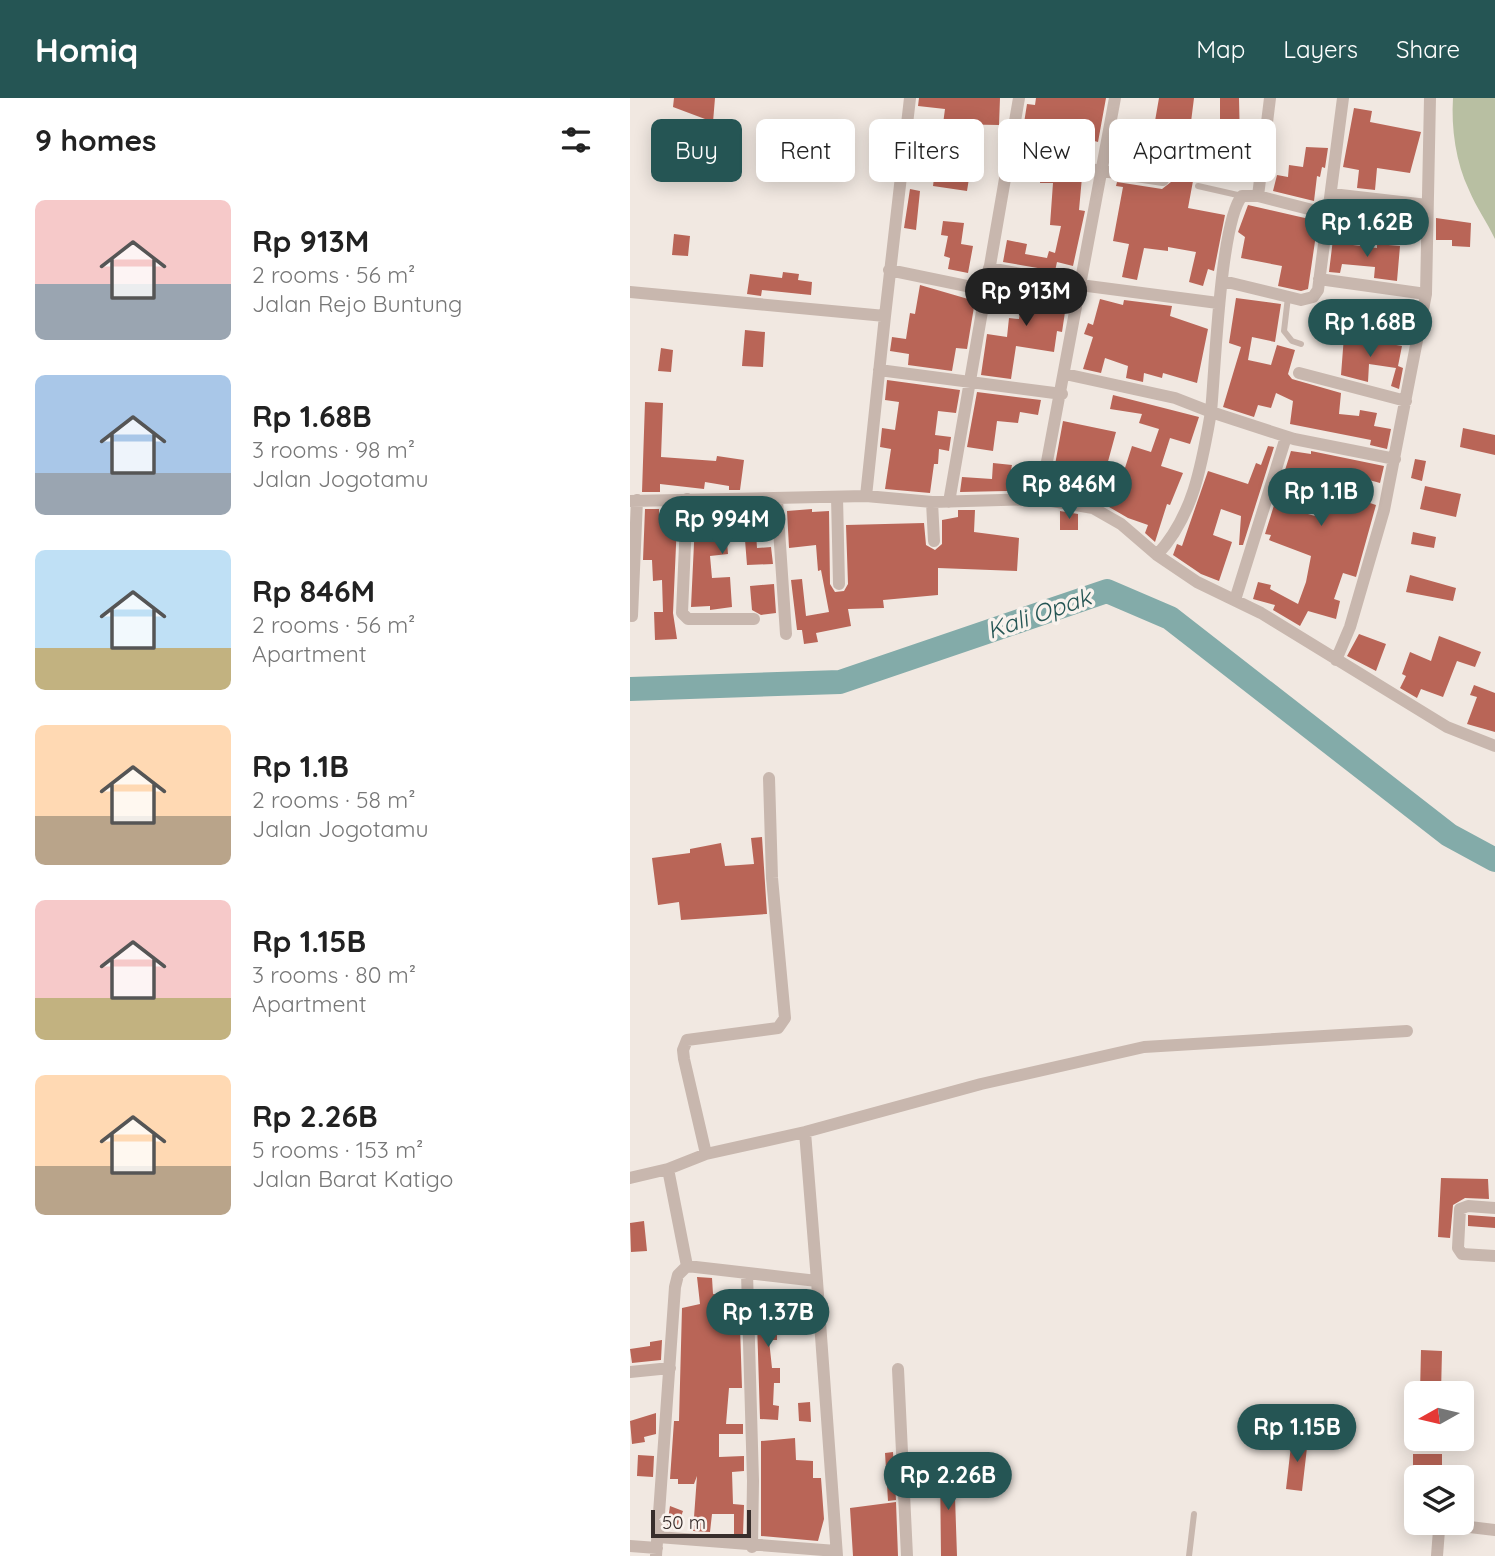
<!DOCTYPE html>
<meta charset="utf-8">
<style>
:root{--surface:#fff;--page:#f6f6f6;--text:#222;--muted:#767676;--accent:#255554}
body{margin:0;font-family:Quicksand,sans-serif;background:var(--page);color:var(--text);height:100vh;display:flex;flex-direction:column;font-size:26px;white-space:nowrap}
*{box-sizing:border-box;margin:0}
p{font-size:23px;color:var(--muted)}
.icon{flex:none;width:38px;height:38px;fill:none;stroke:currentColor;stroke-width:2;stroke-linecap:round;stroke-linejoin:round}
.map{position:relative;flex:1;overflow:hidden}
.drawer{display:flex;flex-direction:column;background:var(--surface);width:630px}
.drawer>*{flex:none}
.hud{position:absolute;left:21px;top:21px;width:665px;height:63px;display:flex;gap:14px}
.needle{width:46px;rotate:262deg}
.buttons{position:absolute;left:774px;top:1283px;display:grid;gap:14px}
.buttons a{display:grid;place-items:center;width:70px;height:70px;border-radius:10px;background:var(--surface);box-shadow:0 4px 18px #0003;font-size:35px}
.scale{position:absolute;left:21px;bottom:18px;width:100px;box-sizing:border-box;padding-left:7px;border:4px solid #382e2c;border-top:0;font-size:19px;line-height:24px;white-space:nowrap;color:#382e2c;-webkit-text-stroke:5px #f9f2ed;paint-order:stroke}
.price{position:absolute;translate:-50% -60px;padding:0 16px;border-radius:24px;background:var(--accent);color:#fff;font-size:23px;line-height:46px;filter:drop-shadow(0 2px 4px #0008)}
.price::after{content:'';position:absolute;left:50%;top:42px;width:21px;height:16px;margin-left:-10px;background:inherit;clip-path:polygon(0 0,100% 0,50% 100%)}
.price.active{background:#222;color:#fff}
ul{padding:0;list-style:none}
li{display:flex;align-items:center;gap:21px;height:175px;padding:0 35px}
li span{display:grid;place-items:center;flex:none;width:196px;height:140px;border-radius:10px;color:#555}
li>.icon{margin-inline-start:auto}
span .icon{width:84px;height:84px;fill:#fffc;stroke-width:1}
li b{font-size:30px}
h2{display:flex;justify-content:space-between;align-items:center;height:84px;padding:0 35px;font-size:30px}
.pill{padding:0 24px;border-radius:10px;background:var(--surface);box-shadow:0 4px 18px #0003;font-size:24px;line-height:63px}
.pill.active{background:var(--accent);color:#fff}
header{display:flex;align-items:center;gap:42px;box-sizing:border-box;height:98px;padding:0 35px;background:var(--accent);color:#fff}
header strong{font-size:33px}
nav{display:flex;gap:38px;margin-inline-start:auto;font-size:24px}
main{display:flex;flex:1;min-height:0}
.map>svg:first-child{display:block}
.green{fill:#b8bfa2}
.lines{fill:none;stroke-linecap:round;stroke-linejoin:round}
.river{stroke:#83aba9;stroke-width:24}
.building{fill:#b96557;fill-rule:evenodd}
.lane{stroke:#c8b7ae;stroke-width:6}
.street{stroke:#c8b7ae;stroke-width:12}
.labels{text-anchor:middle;stroke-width:7;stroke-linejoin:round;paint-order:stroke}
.water-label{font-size:24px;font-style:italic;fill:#255554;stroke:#f9f2ed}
</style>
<header>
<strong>Homiq</strong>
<nav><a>Map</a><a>Layers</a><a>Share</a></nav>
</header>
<main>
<section class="drawer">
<h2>9 homes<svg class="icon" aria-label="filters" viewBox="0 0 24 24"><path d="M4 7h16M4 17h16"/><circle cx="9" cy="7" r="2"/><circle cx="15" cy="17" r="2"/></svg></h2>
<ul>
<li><span style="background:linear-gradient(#f6c9c9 60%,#9aa5b1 0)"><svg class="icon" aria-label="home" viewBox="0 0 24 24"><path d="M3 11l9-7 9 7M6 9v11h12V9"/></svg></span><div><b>Rp 913M</b><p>2 rooms · 56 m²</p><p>Jalan Rejo Buntung</p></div></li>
<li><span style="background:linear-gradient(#a9c7e8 70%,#9aa5b1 0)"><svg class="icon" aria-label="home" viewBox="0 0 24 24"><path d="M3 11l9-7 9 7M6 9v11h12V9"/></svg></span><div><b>Rp 1.68B</b><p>3 rooms · 98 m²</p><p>Jalan Jogotamu</p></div></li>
<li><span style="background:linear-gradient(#bfe0f5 70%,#c2b280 0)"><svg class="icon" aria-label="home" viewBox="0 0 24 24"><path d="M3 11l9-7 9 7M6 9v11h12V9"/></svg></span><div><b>Rp 846M</b><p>2 rooms · 56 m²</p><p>Apartment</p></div></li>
<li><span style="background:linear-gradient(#ffd9b3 65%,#b9a48a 0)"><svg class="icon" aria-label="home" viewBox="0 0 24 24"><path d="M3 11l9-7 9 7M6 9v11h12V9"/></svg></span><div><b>Rp 1.1B</b><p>2 rooms · 58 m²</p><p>Jalan Jogotamu</p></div></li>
<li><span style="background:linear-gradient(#f6c9c9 70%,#c2b280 0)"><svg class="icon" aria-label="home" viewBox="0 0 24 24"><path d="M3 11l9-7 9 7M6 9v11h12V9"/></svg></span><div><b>Rp 1.15B</b><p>3 rooms · 80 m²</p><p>Apartment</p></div></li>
<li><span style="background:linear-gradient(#ffd9b3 65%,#b9a48a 0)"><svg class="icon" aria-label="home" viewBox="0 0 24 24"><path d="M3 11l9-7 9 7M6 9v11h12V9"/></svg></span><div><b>Rp 2.26B</b><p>5 rooms · 153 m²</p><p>Jalan Barat Katigo</p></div></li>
</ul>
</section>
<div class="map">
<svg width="865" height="1458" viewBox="0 0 865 1458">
<rect width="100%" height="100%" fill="#f1e8e1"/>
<path class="green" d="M823,0h42v141c-8,-17 -19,-32 -26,-49 -13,-27 -18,-62 -16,-92z"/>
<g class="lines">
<path class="river" d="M0,591l210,-7 267,-91 63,27 279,217 46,25"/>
</g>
<path class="building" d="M44,0h41l-2,24 -40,-15z
M289,0h81l-1,27 -56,-1 2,-15 -27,-3z
M406,0h70l-8,44 -51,-14 -3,18 -23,-4 6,-38 8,1z
M529,0h35l-3,24 -21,-2 -3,26 4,1 -2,9 21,5 5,-33 25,4v-34h19l1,45 8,1 -3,21 5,1 -2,14 -43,-8 -2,9h-10l-5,27 37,7 -11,56 -6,-2 -5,17 -14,-4 7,-30 -28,-5v4l-24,-3 -7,32 -15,-3 7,-33 -16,-3 10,-54 -7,-1 1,-4 45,7 9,-7v-6l-6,-4 -38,-6 4,-26 20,4z
M724,10l18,3 -2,11 51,10 -11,41 -33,-5 -2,22 -18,-2 2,-18 -16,-3z
M292,44l11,2 -4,19 -11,-2z
M676,49l22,1 -3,20 -3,-1 -2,10 -3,-1 -3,25 -41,-10 4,-16 11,2 1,-12 14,2z
M307,57l17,4 -2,11 18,2 -3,19 -34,-5z
M411,70l41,9 -3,33 6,1 -12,55 -16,-4 -2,9 -52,-9 4,-22 20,4 -2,10 22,4 2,-7 6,2 6,-27 -11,-1 3,-42h-13z
M280,91l10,2 -4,39 -12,-2z
M618,107l70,16 -10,68 -7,2 -23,-5 4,-20 -41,-8 4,-21 -7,-5z
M758,111l31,4 -1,23 -13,-1 1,-11 -19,-2z
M806,120l35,5 -1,24 -18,-1v-6h-16z
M313,123l21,2 -3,21 12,2 -5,27 -20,-4 2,-11 -6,-2 4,-20 -7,-1z
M44,136l16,2 -2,20 -16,-1z
M703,141l13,2 -1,3 32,4v-4l23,2 -3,35 -23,-3 1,-11 -33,-3 -2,9 -11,-1z
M153,174l16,2 -1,6 14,2 -1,13 -49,-5 -1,6 -14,-2 3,-20 32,4z
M377,182l61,12 -6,40 -5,-1 -3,21 -38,-6 -5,33 -30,-4 6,-41 20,3 2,-19 10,1 3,-24 -17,-3z
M290,187l55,16 -8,48 -11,-1 -4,23 -44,-6 1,-11 -19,-3 2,-14 14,2 4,-26 5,1z
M606,200l45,6 -6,38 -23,-5 -4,23 23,5 6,-20 18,5 -7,24 4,5 49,14 -2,21 20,2 1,-6 17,3 -3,13 17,3 -4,20 -17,-4 1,-5 -81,-16 3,-23 -17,-8 -5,15 -13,-3 -4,12 -31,-10 18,-60 -12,-4z
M470,201l23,6 1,-5 48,6 -2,10 38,13 -11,54 -34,-10 -1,5 -18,-5 -1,9 -17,-4 2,-12 -23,-8 -4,15 -18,-4 10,-32 -9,-3 4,-11 5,2z
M770,201l16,2 -3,14 -15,-2z
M115,232l20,2 -2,35 -21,-1z
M714,238l58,10 -4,20 5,2 -4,21 -8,-3 5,-18 -27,-4 -1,18 -27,-7z
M31,250l12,2 -2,22 -13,-1z
M257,282l73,10 -4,23 -18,-2 -3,24 16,2 -2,14 -10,-2 -1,15h-4l-4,29 -45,-4 6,-40 -11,-2 2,-19 13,2 4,-28 -14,-2z
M347,294l64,8 -3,15 -18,-3 -2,11 -21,-2 -4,30 -26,-4z
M483,297l86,22 -9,27 -20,-6 -9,28 22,7 -13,32 -3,-1 -12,38 -10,-9 3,-8 -20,-7 -31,-18 -47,-8 13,-71 53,11 -16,59 16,5 16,-50 19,6 8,-23 -20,-6 3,-9 -32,-5z
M15,304l18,1 -2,54 55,4 1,-5 27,4 -4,30h-11v-4l-24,-4 -1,7 -44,-5v8h-18z
M833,330l32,7v20l-35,-8z
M638,348l6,1 -31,98h-4l2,-29 -20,-7 -8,26 19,7 -13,39 -18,-7 -28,-19 4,-11 5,2 26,-75 40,13 8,-21 5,2z
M661,353l20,3v-3l73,15 -4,17 -18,-5 -4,21 18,6 -20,72 -13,-4 -9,26 6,2 -4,18 -28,-8 -8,15 -27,-16 2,-5 -22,-6 5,-17 13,3 -1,4 28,15 8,-22 5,-26 -42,-16 2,-5 -6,-1zM665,391l26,6 -6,21 -28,-8z
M785,361l11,2 -4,20 -11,-3z
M363,365l19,2 -5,26 -47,1 2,-15 30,2z
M795,388l36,8 -5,23 -36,-8z
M107,410l4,10 14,-1 2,31 14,-1 2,17 -26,1 -2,-25 -18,2 1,12 -18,2 2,22 18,-1 2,30 -22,3v-4l-19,1 4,-85 24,-2 -1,-11z
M15,411h14v5l11,1v9l7,-1 -4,90 4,26 -22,1 -1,-28h9l-1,-32 -9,1 -1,-21h-9z
M182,411v3l17,-1 1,73 5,8 9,-1 4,-7 -2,-59 78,-2 2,22 9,5 7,-6v-24l16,-3v-7h17l-1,22 45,6 -2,33 -79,-3v27l-55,5 1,8 -36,1 3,17 -35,7 2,9 -14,2 -2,-14h-5l-6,-50 11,-1 4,37 23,-4 -8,-42 -3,1 -2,-26 -27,3 -2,-37z
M430,413l18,3v16h-18z
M783,434l23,5 -2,11 -23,-4z
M780,477l46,13 -3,13 -47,-9z
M144,486l2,29 -15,2 -9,-5 -2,-24z
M729,536l27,10 -10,27 -29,-15z
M809,538l42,16 -6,15 -18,-6 -14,36 -22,-8 -4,9 -17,-10 6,-12 -4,-2 8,-22 21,9z
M844,587l21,8v39l-28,-8 10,-27 -7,-2z
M132,739l5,77 -86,6 -2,-18 -21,3 -6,-47 38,-5v-4l31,-6 4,23 29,-2 -3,-26z
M811,1080l47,1 1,20 -24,-1 -12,7 -3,33 -12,-1z
M838,1117l27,2v11l-27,-2z
M14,1123l3,30 -16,1 -1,-29z
M67,1179l15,1 1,16 26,2 3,92h-13l-3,36h17v10h-24v23l25,-1v15l-12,1 1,32 11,1 -1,30 -9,-1v-20h-22l-2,18 -17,-1 4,-55 -3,8h-16v-5h-8l4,-58h5l3,-113 18,-4z
M126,1191h17l1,10 12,-1v17h-9v25h-8l3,28h8v15h-6l-1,22 6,1 -1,14 -18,-1z
M32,1242l-1,20 -29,3 -2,-14 20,-3v-4z
M791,1252l21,1 -1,42h-21z
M180,1304l1,20 -12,-1 -1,-18z
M688,1308h15v34h-15z
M26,1315v21l-12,3 1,5 -13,2 -2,-23z
M662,1339l16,2 -6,52 -16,-2z
M165,1340l1,22 17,1v17h8l3,41 -6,22 -57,-5v-95z
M263,1354l3,48 -8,1 -3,-48z
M783,1356h29v23h-29z
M8,1357l16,1 -1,21 -16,-1z
M310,1369h14l3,89h-16z
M266,1404l2,54h-45l-3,-48z
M40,1408l13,5 -7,19 -9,-4z"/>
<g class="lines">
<path class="lane" d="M568,88l44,10
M658,199l-4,34 8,10 9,3
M559,1458l5,-42"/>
<path class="street" d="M640,0l-12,98h-16c-22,26 -27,176 -31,216l83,27 101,20
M432,67l101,15
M702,96l95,11
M628,98l70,18
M359,170l91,17 138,18
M259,172l97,20
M689,181l107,15
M593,183l78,19 12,-3 5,-7 25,-192
M0,194l255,24 -19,180
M255,218l25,-218
M249,272l183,24
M669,275l107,28
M435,276l110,24 36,14c-9,51 -17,103 -54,143
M207,399l2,87
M57,401l-5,114 6,6h66
M410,401l75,-401
M147,402l9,134
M0,403l236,-5 66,6 108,-3 53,9 28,16 36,31 40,27 64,31 186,114 48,19
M302,404l2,39
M319,404l70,-404
M605,502l51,-163
M2,518l5,-116
M706,562l14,-33 34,-117 42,-216 4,-196
M175,1034l12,149
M76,1056l-22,-95 -1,-9 4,-10 91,-12 7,-10 -13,-140 -3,-100
M38,1071l38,-15 99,-22 176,-48 163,-37 263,-16
M0,1080l38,-9 19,97 130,15 20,275
M865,1110l-27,-2 -8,3 -2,39 4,6 33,2
M117,1175l6,208 -1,66
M268,1271l9,187
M0,1274l40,-4
M28,1439l178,14
M0,1448l27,2
M26,1458l19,-269 3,-12 9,-9
M807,1458l2,-26 14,-5 42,5"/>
</g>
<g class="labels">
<g class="water-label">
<text transform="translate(409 516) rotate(-19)" y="8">Kali Opak</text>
</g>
</g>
</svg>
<div class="buttons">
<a><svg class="needle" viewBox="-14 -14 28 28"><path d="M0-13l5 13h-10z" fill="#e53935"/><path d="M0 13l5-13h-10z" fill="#767676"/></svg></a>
<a><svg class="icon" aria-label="layers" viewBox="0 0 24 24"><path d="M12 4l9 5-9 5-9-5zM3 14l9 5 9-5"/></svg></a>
</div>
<div class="scale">50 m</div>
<b class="price" style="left:737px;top:161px">Rp 1.62B</b>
<b class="price active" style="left:396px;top:230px">Rp 913M</b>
<b class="price" style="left:740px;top:261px">Rp 1.68B</b>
<b class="price" style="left:439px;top:423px">Rp 846M</b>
<b class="price" style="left:691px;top:430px">Rp 1.1B</b>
<b class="price" style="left:92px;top:458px">Rp 994M</b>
<b class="price" style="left:138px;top:1251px">Rp 1.37B</b>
<b class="price" style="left:667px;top:1366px">Rp 1.15B</b>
<b class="price" style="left:318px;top:1414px">Rp 2.26B</b>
<div class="hud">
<a class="pill active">Buy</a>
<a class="pill">Rent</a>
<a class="pill">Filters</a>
<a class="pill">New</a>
<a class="pill">Apartment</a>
</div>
</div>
</main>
